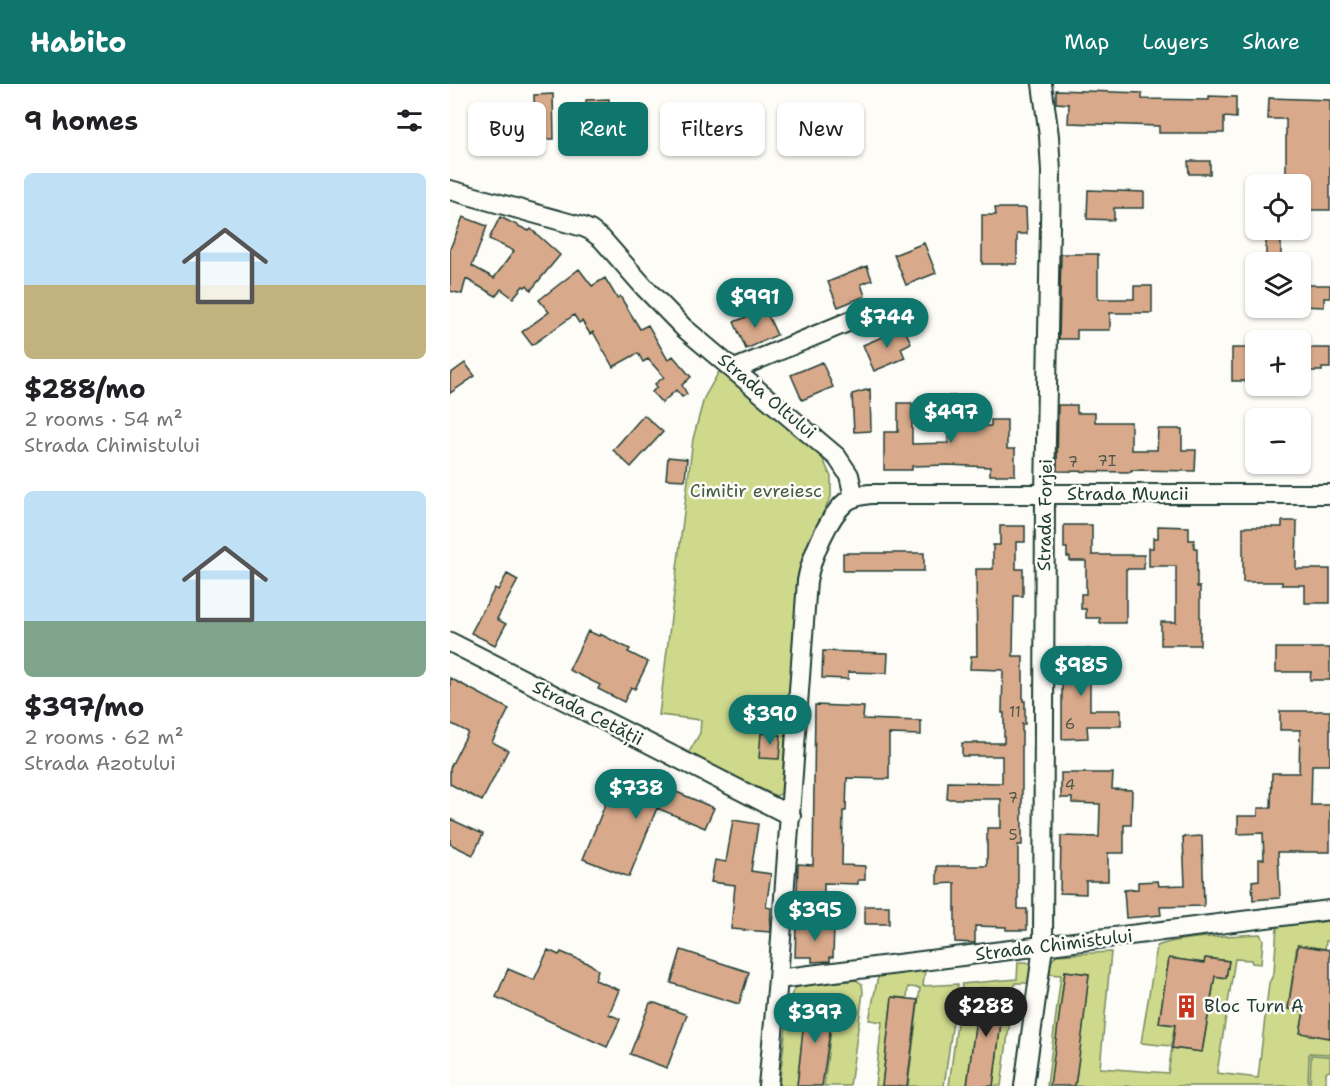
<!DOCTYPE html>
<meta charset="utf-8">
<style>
:root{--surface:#fff;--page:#f6f6f6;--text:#202124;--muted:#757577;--accent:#0f766e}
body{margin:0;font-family:"Shantell Sans",sans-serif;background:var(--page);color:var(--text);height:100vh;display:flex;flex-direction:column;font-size:22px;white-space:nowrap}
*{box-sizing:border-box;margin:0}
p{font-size:20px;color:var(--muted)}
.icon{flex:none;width:33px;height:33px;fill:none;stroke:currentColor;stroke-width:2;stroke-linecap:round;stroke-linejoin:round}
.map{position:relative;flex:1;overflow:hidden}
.side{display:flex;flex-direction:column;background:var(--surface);width:450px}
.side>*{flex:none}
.guide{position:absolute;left:18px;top:18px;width:570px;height:54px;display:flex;gap:12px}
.controls{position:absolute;left:795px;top:90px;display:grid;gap:12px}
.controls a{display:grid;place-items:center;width:66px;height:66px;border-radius:9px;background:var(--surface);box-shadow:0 2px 4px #0004;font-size:30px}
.price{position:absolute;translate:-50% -51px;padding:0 14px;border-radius:21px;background:var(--accent);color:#fff;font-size:20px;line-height:39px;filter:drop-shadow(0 2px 3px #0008)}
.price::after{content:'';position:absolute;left:50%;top:36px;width:18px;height:14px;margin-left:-9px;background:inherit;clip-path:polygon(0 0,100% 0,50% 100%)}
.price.on{background:#222;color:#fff}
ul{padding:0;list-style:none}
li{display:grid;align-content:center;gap:12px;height:318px;padding:0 24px}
li span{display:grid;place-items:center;height:186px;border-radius:9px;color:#555}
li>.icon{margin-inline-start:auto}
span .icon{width:108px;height:108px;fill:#fffc;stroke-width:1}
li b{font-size:26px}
h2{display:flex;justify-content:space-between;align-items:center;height:72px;padding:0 24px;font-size:26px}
.tag{padding:0 21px;border-radius:9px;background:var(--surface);box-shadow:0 2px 4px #0004;font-size:21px;line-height:54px}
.tag.on{background:var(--accent);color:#fff}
header{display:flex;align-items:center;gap:36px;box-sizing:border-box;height:84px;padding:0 30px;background:var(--accent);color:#fff}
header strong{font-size:28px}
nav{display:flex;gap:33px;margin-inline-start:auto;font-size:21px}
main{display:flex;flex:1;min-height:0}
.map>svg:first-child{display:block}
.green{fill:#ced98c;stroke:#768b60;stroke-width:1.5}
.building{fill:#d8a98a;stroke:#1f3d34;stroke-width:1.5}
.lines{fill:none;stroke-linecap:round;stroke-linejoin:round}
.minor-casing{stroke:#1f3d34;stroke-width:22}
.minor{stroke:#fdfcf7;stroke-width:18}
.labels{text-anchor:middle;stroke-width:5;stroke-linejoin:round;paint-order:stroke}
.number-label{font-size:15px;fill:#4d584a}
.street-label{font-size:18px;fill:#1f3d34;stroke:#fdfcf7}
.park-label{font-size:18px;fill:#425c46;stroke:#fdfcf7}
.poi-label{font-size:18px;fill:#1f3d34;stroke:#fdfcf7;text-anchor:start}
</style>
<header>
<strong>Habito</strong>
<nav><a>Map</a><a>Layers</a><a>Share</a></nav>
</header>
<main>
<section class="side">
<h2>9 homes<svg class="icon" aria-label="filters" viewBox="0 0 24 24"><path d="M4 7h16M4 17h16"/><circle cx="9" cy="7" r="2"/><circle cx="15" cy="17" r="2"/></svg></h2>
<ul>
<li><span style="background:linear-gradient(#bfe0f5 60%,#c2b280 0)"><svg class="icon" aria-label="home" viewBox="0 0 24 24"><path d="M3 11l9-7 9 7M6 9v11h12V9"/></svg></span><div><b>$288/mo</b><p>2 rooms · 54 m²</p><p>Strada Chimistului</p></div></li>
<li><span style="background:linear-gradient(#bfe0f5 70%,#7fa58c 0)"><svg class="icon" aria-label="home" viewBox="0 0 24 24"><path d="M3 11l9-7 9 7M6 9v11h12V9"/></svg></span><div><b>$397/mo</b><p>2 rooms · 62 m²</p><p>Strada Azotului</p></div></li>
</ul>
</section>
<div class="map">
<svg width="880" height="1002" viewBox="0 0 880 1002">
<rect width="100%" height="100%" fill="#fdfcf7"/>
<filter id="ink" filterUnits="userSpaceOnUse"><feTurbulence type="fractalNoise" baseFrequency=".0167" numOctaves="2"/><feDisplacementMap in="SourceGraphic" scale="12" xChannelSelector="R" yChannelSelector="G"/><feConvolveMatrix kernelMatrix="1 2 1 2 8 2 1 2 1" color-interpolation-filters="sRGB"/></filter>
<g filter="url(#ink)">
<path class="green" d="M270,286l101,85 10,22v20l-17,33 -16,43 -17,221 -5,2 -88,-42 12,-21 1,-13 -42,-5 34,-276 11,-41z
M880,837v20h-4l-1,8 -28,-4 -9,63 16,3 -3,22 29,5v16l-21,-1 -1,33h-233l14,-112 -24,-3 -14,115h-4l14,-111 -14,-1 3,-11 6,-8 55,-3 -11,116 68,5 4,-25 30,4 11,-63 -9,-14 22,3 3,-17 -23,-3 -2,5 -35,-5 -10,64 16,3 -4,21 -30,-3 16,-97c23,-10 76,-10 103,-12l3,5 -2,25 -9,-1 -1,-3 -16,-1 -18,114 41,5 11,-95 5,-10 3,-47z
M568,878h9l3,2v19h-15l-14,103h-8l12,-95 -25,-3 -13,98h-18l13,-102 55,-5z
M475,886l-2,16 35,-2 -14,102h-36l12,-98 -12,-1 -1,11 -15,-1 -10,89h-7l7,-64 -13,-2 8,-39 2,-5 6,-3z
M406,896l6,4 1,8 -13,94h-26l10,-82 -28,-1 -9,83h-18l10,-85 5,-12 6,-3z
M861,971l19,1v15l-4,1v14h-16z"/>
<path class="building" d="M606,6l86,3v6l67,1v-4l27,1v21l-12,-1v16h-65v-7l-91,-3 1,-19 -13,-1z
M103,10l1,45h-19l-1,-44z
M819,14l61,2v110h-30v-33h-14v-58h-18z
M159,15v7h9l1,29h-5v5l-26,1 -2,-41z
M738,77h22v13h-21z
M638,106l56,2v16h-30v12l-27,-1z
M545,124h31l1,26h-10v30h-35v-49h14z
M13,133l24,9 -15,40 22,12 20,-27 -25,-12 11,-22 29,14 2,-2 29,26 -29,35 -4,-5 -2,2 -2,-1 -10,12 -12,-9 -5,7 -30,-17 -4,15 -12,-3v-42z
M816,146h15v29h-15z
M474,159l12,30 -30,12 -12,-30z
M611,170h37v45h36v-13h18v27h-42v17h-33v9h-18z
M417,182l5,14 -11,4 4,12 -27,11 -10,-25z
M129,185l13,17 13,-8 12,20 3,-2 20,33 8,-4 20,35 5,-4 18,21 -9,8 5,9 -5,3 -6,-7 -14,13 -10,-11 5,-5 -2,-3 9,-7 -16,-18 -5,3 -5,-9 -25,14 -20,-35 -3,2 -8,-13 -3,2 -5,-8 -42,30 -10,-13 27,-20 -10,-12z
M850,201h30v13h-6v9l-24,-1z
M315,225l12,26 -31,14 -12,-27z
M454,244l7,15 -10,5 4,10 -31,13 -11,-26z
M782,264h24v33h-24z
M858,264h22v20h-8v3h-14z
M372,278l11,25 -31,13 -11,-25z
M15,279l10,13 -25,17v-19z
M420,305l1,42 -17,1 -2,-38z
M499,312h14v30h28v-6h16v29h8v26h-25v-8l-42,-2 -36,1v4h-28v-38h14v-29h14v41l36,-1z
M608,321h19v8h18v9h36v28h26l1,-21h24v21h14l-1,21 -64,-1v2l-74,-1z
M194,331l19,17 -32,35 -18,-17z
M218,373l19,2 -2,21 -19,-1z
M832,437h15l-1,48h34v34h-25v-18h-23v-3h-39v-55h39z
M614,441h28v30h52v14h-18v54h-26v-5h-14v-9h-5v-15h5v-33h-16v-4h-3v-9h-3z
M550,442h25v16h-9v27h7v27h-9l-1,60h10v45h2v23h-3v121h-4v64h9v21h-21v-3l-31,-1v17l-20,-1v-59l-18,1v-18h50v-38h14v-29h-54l1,-17 54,1v-27h-40v-13h42v-30h-2l1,-43 -33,-1 1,-13h6l-1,-87h17v-24h7z
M708,442l31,1v13h5v8h3v39h3v58h-39v-23h15v-56h-27v-18h4v-10h5z
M393,469h81v18h-81z
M57,490l11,6 -21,39 9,5 -11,21 -24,-12 24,-45 3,2z
M138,547l11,5 1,-2 30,15 -2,3 20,10 -13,27 -4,-2 -7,15 -26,-13 2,-4 -31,-15z
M826,564h54v32h-20l1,-8h-35z
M612,565h28v61h31v16h-34l1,12 -26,1z
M373,567l65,2 -1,20 -39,-1v7l-26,-1z
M0,594l59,31 -17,33 16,8 -26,51 -32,-17v-16l18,-36 -18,-9z
M365,621l49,2 -1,12 58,2v14l-32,-1v45l-42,-1 -1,33h-3l-1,54 23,1v14h-7v4l-34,-1v12h-27l1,-31 15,1z
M830,627h50v54h-18l-1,40h19v47h-52l2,46 -27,2 -1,-19 7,-1v-21h5l-1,-26 -25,1v-18h20v-8h13l1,-35h27l1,-43h-20z
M311,649l20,2 -2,24 -20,-1z
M170,684l94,40 -9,20 -48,-20 -28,69 -46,-18z
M611,689h52l-1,16 20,1 -1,35h-7v28h-16v28h-22v13l-26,-1 1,-57 38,1 1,-33 -28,-1v-5h-11z
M0,735l33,15 -10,21 -23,-11z
M283,736l25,4 -7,47 20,3 -5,33 5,1 -1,24 -39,-3 4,-44 -24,-3 4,-22 11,2z
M752,752l2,70 -44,1 1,8 -35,3 -2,-28 14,-1v-7l20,-1 1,5 26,-1 -2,-48z
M415,822h24v18h-24z
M346,841l38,1 -1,31h-3v4l-18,1v-5h-17z
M848,861l32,5v88l-30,-5 4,-22 -16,-2z
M98,866l11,5 2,-3 29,12 8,6 -3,10 24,10 -10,24 11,5 -13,28 -111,-50 12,-28 26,11z
M231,866l68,22 -10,32 -68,-21z
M719,874l35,5 1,-5 24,3 -3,17 -11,-2 -13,76 -30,-4 3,-23 -16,-2z
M615,887l24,3 -6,54 -8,58h-25z
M530,904l25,2 -12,96h-26z
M442,913l26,3 -11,86h-25z
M356,918l28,2 -12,82h-25z
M200,919h5l32,12 -20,53 -37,-14z"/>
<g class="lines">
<defs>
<path id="minor" d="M0,106l133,37 7,3 12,9 43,49 39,40 153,129 12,18 5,22
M285,285l151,-63
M0,558l341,174
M328,895l552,-69
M318,1002l10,-107 29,-398c4,-23 21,-65 40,-80 7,-5 15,-6 23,-7h460
M574,1002l19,-139 2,-453 6,-322 -2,-36 -7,-52"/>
</defs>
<use href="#minor" class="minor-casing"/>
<use href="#minor" class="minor"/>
</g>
</g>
<defs>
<symbol id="building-bare" viewBox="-9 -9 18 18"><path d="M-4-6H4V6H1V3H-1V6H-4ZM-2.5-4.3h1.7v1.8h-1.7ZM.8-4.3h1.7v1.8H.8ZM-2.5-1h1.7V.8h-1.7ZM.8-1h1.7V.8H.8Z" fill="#c8321e" stroke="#fdfcf7" stroke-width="2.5" paint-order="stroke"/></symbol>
</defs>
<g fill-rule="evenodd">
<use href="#building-bare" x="720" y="906" width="33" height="33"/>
</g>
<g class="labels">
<g class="number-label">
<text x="657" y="382">7I</text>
<text x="623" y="383">7</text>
<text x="565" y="633">11</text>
<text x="620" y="645">6</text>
<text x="620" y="706">4</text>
<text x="563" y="719">7</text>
<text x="563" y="756">5</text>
</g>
<g class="street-label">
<text transform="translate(317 312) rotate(40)" y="6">Strada Oltului</text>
<text x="678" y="416">Strada Muncii</text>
<text transform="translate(595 431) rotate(-89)" y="6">Strada Forjei</text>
<text transform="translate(138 629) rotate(27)" y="6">Strada Cetății</text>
<text transform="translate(604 861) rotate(-7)" y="6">Strada Chimistului</text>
</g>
<g class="park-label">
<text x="306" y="413">Cimitir evreiesc</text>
</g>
<g class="poi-label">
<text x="754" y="928">Bloc Turn A</text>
</g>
</g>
</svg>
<div class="controls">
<a><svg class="icon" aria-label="locate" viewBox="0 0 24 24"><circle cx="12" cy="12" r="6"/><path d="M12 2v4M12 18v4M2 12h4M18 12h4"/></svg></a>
<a><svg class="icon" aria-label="layers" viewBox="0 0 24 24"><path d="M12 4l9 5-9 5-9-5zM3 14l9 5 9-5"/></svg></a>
<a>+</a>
<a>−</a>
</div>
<b class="price" style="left:305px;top:245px">$991</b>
<b class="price" style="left:437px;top:265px">$744</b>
<b class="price" style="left:501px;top:360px">$497</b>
<b class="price" style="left:631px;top:613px">$985</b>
<b class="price" style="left:320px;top:662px">$390</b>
<b class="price" style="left:186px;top:736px">$738</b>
<b class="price" style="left:365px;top:858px">$395</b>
<b class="price on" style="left:536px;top:954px">$288</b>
<b class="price" style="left:365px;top:960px">$397</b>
<div class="guide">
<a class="tag">Buy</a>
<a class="tag on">Rent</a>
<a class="tag">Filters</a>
<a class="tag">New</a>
</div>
</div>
</main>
